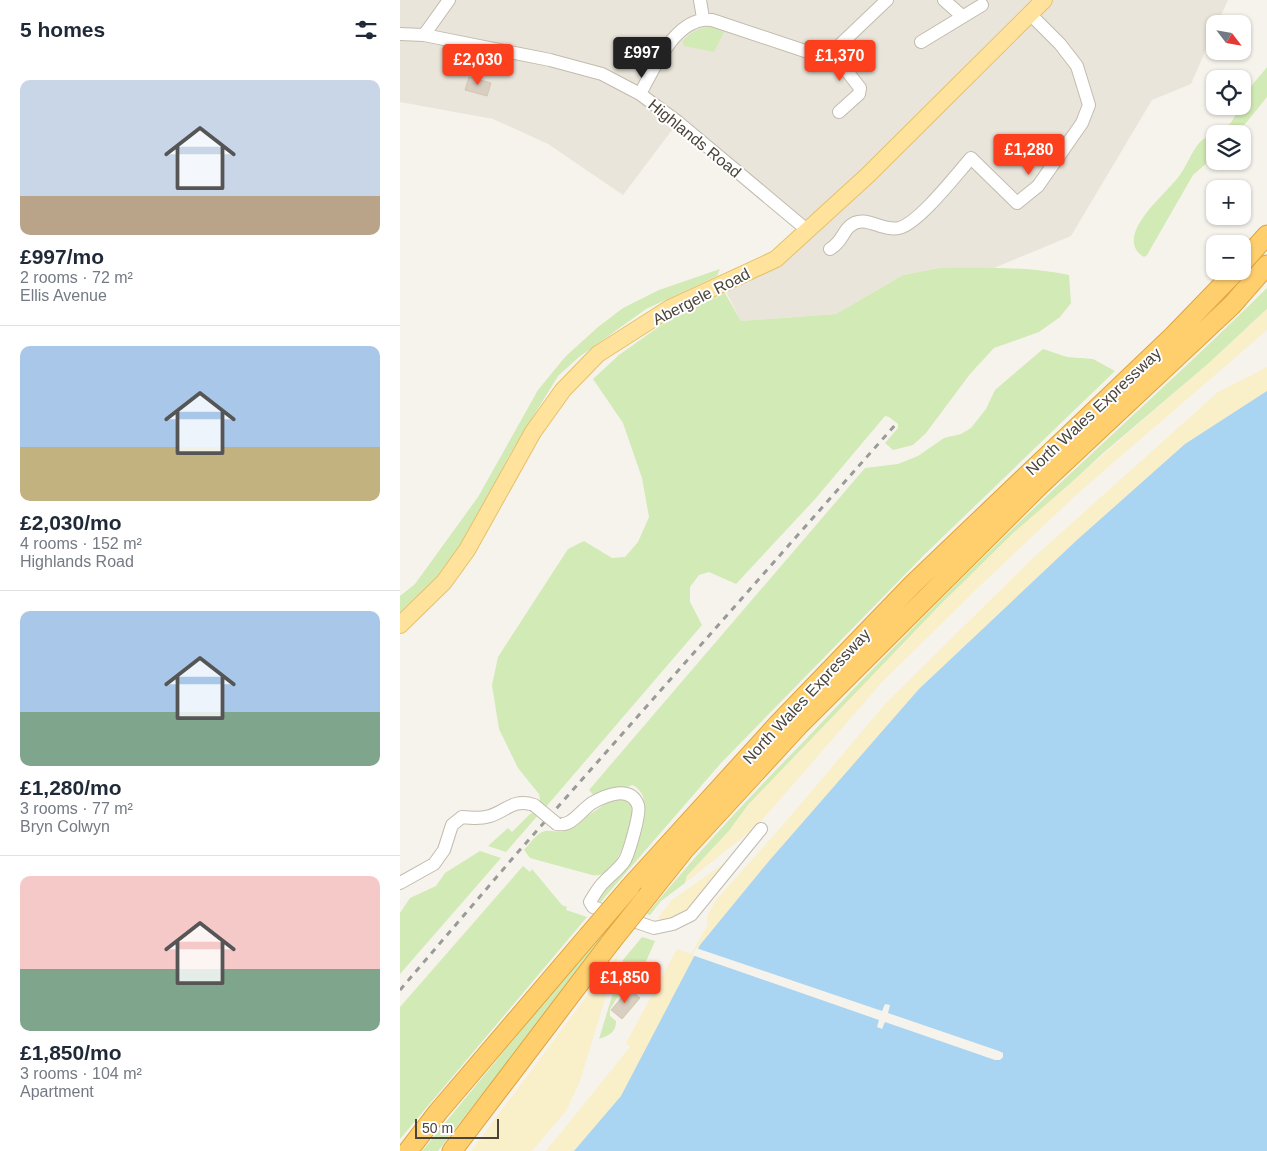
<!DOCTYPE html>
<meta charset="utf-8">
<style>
:root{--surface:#fff;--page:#f2f2f3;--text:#1f2937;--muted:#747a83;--line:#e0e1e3;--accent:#fc3f1d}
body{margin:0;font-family:Helvetica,sans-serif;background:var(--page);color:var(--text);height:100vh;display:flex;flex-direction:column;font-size:19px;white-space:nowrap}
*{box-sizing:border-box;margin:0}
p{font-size:16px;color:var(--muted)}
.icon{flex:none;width:28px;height:28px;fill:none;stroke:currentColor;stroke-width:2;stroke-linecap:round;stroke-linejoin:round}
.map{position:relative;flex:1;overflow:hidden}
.side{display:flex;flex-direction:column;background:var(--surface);width:400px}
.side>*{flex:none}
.needle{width:32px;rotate:121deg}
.controls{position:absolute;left:806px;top:15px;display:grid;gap:10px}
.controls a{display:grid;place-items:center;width:45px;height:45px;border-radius:10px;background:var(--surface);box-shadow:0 1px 4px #0004;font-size:25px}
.scale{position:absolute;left:15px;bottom:12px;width:84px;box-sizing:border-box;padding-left:5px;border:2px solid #4b4439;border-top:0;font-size:14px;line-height:18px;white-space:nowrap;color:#4b4439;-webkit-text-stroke:4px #fff;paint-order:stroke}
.price{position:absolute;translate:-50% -42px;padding:0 11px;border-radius:5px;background:var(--accent);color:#fff;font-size:16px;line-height:32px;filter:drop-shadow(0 1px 2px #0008)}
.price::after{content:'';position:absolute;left:50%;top:30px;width:15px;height:11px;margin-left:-8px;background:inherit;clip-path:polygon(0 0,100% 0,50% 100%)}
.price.active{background:#222;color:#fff}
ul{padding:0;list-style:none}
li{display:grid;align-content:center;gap:10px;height:265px;padding:0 20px}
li+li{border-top:1px solid var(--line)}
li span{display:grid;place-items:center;height:155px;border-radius:10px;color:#555}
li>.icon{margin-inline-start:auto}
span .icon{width:90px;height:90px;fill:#fffc;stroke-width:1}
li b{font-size:21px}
h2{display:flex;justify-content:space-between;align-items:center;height:60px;padding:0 20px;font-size:21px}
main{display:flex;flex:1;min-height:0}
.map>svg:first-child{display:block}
.residential{fill:#eae5da}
.green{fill:#d2eab5}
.sand{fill:#f9efc9}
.water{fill:#a9d4f2}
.pier{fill:#f6f3ec}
.building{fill:#d8cfc1;stroke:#d3c7b4}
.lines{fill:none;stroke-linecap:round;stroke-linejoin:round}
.minor-casing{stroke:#c2bbae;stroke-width:14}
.major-casing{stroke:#e6c16a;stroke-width:18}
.highway-casing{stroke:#e0a43c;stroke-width:21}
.minor{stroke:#fff;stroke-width:12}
.major{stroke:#ffe39c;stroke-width:16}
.highway{stroke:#ffcf6e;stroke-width:19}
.rail{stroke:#9a9a9a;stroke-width:3;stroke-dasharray:6 6;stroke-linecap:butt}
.minor-bridge-casing{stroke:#c2bbae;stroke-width:14;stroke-linecap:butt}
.highway-bridge-casing{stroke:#e0a43c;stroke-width:21;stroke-linecap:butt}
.minor-bridge{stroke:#fff;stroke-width:12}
.highway-bridge{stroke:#ffcf6e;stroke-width:19}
.labels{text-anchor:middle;stroke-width:4;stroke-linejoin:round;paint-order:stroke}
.street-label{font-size:16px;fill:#4b4439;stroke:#fff}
</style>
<main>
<section class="side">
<h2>5 homes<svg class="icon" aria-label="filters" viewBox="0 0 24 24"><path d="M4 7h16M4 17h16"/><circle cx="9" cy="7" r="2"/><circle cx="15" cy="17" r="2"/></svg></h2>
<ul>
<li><span style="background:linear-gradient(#c9d6e8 75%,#b9a48a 0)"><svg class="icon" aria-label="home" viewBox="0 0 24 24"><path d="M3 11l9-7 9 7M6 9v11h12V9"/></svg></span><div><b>£997/mo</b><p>2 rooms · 72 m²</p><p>Ellis Avenue</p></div></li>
<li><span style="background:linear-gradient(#a9c7e8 65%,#c2b280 0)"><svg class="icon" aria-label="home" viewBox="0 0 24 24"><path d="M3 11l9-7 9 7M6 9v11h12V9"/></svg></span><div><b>£2,030/mo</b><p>4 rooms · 152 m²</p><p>Highlands Road</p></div></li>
<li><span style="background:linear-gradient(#a9c7e8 65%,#7fa58c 0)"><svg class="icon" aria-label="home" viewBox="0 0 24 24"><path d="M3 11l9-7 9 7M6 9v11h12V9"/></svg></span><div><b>£1,280/mo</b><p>3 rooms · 77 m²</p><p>Bryn Colwyn</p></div></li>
<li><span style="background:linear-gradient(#f6c9c9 60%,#7fa58c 0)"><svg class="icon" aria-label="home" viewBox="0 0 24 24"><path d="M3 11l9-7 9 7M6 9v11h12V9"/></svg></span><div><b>£1,850/mo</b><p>3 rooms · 104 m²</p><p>Apartment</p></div></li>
</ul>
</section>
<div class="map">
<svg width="867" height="1151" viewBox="0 0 867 1151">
<rect width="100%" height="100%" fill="#f6f3ec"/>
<path class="residential" d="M0,0h828l-11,24h-2v5l-24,55 -39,16 -81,136 -77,32h-55l-36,7 -67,39 -95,7 -19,-37 85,-53 -129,-109 -55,73 -75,-51 -55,-25 -93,-17z"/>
<path class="green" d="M311,27l13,5 -10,20 -30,-6 -2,-4c9,-10 16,-14 29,-15z
M867,67v30l-21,26 -12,11h-19v22l-22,19 -46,80 -3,2c-32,-19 20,-62 32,-77 10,-11 15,-29 25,-39 7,-6 17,-8 24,-13 7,-4 11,-15 15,-22h2c1,-14 17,-28 25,-39z
M539,268c43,0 87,-2 130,7l2,28 -11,14 -21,15 -45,16 -24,26 -44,59 -13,12 -20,5 -8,-7 13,-15v-4l-9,-7 -4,-1 -69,82 -80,86 -27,-12 -10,3 -9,12v15l12,23 -157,183 -4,-3 -2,-11 -21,-26 -19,-39 -7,-44 6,-28 70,-108 16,-8 28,17 13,-1 13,-15 11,-25 -7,-39 -19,-55 -30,-44 26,-24 48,-34 58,-28 16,28 95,-7 67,-39z
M320,269l-3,7 -71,33 -67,48 -21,19 -48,78 -39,76 -32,46 -39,41v-21l15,-12 63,-87 60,-107 27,-33 33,-30 25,-19 36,-18z
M867,288v21l-58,54 -107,91 -159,148 -195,203 -19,26 -42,45 -2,7 -24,18 -11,14 -3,-1c51,-62 105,-120 161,-177 72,-76 145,-151 221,-224 79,-76 160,-148 238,-225z
M643,349l24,8 26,2 22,12 -191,184 -203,208 -123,142 -2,-2 48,-90c1,-13 0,-21 -11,-28l-38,12 -6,-7 276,-322 33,-4 20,-8 26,-18 17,-4 10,-6 15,-19 9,-19z
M217,796l11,2 5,10 -1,7c-5,18 -14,65 -40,60l-62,-17 -6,-8c5,-5 13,-18 21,-19 7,-1 13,2 20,0z
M135,812l4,2 -33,38 -18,-6 20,-18 4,4 18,-18z
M80,851l21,7 -101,116v-61l10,-15 26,-12 9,-13z
M123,866l7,6 2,-3 30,36 5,2 -1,3 21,7 -187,222v-132z
M207,926l4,2 -173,223h-16z
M242,937l13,4 -11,25 -17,16 -17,27v7l6,5c0,12 -7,14 -17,18l24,-79z"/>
<path class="sand" d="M867,309v21l-190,164 -94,89 -100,98 -127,146 -71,56 2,-7 42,-45 19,-26 195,-203 70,-69 196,-170z
M867,367v105l-643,679h-78l84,-104 -4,-4 51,-94 14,5 16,-28v-9l8,-16 67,-75 104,-123 147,-145 185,-166z
M337,854l-51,57 -10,6 -12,4 -6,-3 14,-18z
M219,953l-40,131 -13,27 -34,40h-61z"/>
<path class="water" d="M867,391v760h-693l47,-55 79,-151 69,-84 150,-172 158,-149 108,-96z"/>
<path class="pier" d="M296,948l186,63 3,-7 5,1 -2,8 111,38 4,2v4l-3,3h-5l-110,-38 -3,7 -5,-2 2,-7 -187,-65z"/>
<path class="building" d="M69,77l22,6 -4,13 -22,-6z
M229,989l11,9 -18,21 -11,-9z"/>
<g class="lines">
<defs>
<path id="minor" d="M300,0l3,18
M544,0l18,16
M0,34l24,1 126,25 52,14 38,20 38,28 129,108
M24,35l25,-35
M521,42l61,-37
M432,52l28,36 -1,6 -20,18
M240,94c15,-27 36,-79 72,-74l114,38 61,-58
M430,249c12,-7 12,-16 20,-23 14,-13 32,6 49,2 20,-5 57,-53 72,-70l46,45 21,-17 44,-63 7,-18 -12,-39 -17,-22 -30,-30
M157,824c15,3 23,-13 35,-21 14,-8 38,-18 46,2 3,8 -9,47 -13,55 -5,8 -13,14 -19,20 -7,6 -11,13 -16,22l3,5 61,21 19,-4 18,-9 70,-86
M0,883l34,-19 10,-14 8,-25 10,-8c9,1 18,2 28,-1 16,-5 24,-18 44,-11"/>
<path id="major" d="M0,625l44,-43 23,-32 66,-118 30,-42 35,-36 72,-46 106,-49 92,-84 176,-175"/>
<path id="highway" d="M842,263l25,-28
M230,887l149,-164 134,-139 260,-248 63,-65
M249,894l35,-44 116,-126 241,-240 191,-179 35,-40
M8,1151l30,-39 150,-176
M52,1151l158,-208"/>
</defs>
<use href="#minor" class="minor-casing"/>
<use href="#major" class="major-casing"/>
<use href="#highway" class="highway-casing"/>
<use href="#minor" class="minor"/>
<use href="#major" class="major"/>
<use href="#highway" class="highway"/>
<path class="rail" d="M0,990l118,-138 377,-427"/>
<defs>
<path id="minor-bridge" d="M134,805l23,19"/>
<path id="highway-bridge" d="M188,936l42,-49
M210,943l39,-49"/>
</defs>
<use href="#minor-bridge" class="minor-bridge-casing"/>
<use href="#highway-bridge" class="highway-bridge-casing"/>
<use href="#minor-bridge" class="minor-bridge"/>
<use href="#highway-bridge" class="highway-bridge"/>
</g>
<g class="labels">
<g class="street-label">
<text transform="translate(295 138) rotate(39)" y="6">Highlands Road</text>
<text transform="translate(301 296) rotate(-27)" y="6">Abergele Road</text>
<text transform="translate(693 411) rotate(-43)" y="6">North Wales Expressway</text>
<text transform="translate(406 696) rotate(-47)" y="6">North Wales Expressway</text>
</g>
</g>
</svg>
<div class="controls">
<a><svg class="needle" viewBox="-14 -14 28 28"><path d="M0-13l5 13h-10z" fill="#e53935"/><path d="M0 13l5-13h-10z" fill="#747a83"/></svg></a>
<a><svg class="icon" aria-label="locate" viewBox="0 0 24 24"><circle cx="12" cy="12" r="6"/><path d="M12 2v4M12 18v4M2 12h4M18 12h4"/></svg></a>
<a><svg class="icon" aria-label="layers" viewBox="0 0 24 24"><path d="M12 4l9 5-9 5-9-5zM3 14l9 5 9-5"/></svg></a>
<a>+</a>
<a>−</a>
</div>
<div class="scale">50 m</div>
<b class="price active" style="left:242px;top:79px">£997</b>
<b class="price" style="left:440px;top:82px">£1,370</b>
<b class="price" style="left:78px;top:86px">£2,030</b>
<b class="price" style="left:629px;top:176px">£1,280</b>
<b class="price" style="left:225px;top:1004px">£1,850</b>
</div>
</main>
